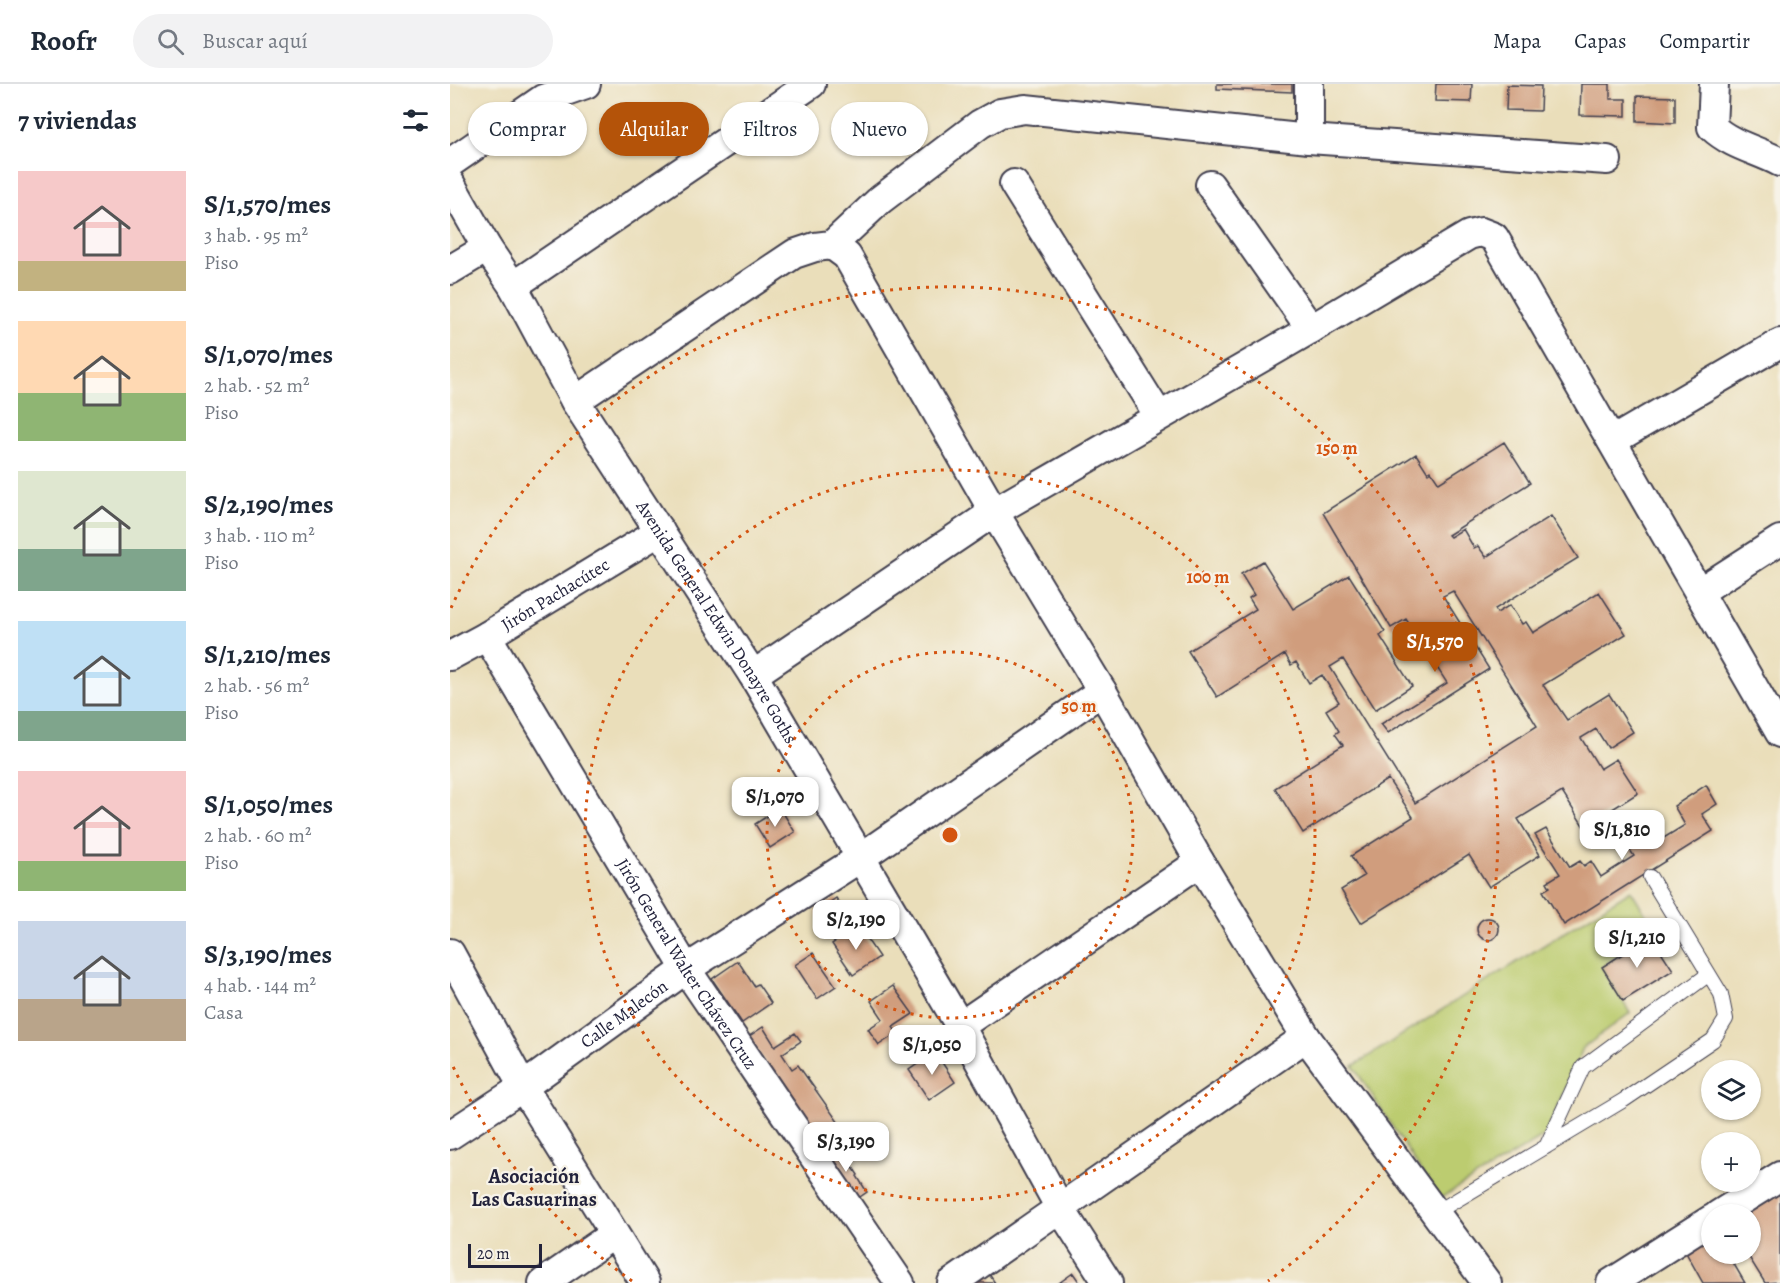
<!DOCTYPE html>
<html lang="es">
<meta charset="utf-8">
<style>
:root{--surface:#fff;--page:#f2f2f3;--text:#1f2937;--muted:#747a83;--line:#e0e1e3;--accent:#b45309}
body{margin:0;font-family:Alegreya,serif;background:var(--page);color:var(--text);height:100vh;display:flex;flex-direction:column;font-size:22px;white-space:nowrap}
*{box-sizing:border-box;margin:0}
p{font-size:20px;color:var(--muted)}
.icon{flex:none;width:33px;height:33px;fill:none;stroke:currentColor;stroke-width:2;stroke-linecap:round;stroke-linejoin:round}
.map{position:relative;flex:1;overflow:hidden}
.drawer{display:flex;flex-direction:column;background:var(--surface);width:450px}
.drawer>*{flex:none}
.hud{position:absolute;left:18px;top:18px;width:570px;height:54px;display:flex;gap:12px}
.tools{position:absolute;left:1251px;top:976px;display:grid;gap:12px}
.tools a{display:grid;place-items:center;width:60px;height:60px;border-radius:50%;background:var(--surface);box-shadow:0 2px 4px #0004;font-size:30px}
.scale{position:absolute;left:18px;bottom:15px;width:74px;box-sizing:border-box;padding-left:6px;border:3px solid #22223b;border-top:0;font-size:16px;line-height:21px;white-space:nowrap;color:#22223b;-webkit-text-stroke:4px #f7f3e8;paint-order:stroke}
.price{position:absolute;translate:-50% -51px;padding:0 14px;border-radius:12px;background:#fff;color:#222;font-size:20px;line-height:39px;filter:drop-shadow(0 2px 3px #0008)}
.price::after{content:'';position:absolute;left:50%;top:36px;width:18px;height:14px;margin-left:-9px;background:inherit;clip-path:polygon(0 0,100% 0,50% 100%)}
.price.active{background:var(--accent);color:#fff}
ul{padding:0;list-style:none}
li{display:flex;align-items:center;gap:18px;height:150px;padding:0 18px}
li span{display:grid;place-items:center;flex:none;width:168px;height:120px;border-radius:0px;color:#555}
li>.icon{margin-inline-start:auto}
span .icon{width:72px;height:72px;fill:#fffc;stroke-width:1}
li b{font-size:26px}
h2{display:flex;justify-content:space-between;align-items:center;height:72px;padding:0 18px;font-size:26px}
.tag{padding:0 21px;border-radius:27px;background:var(--surface);box-shadow:0 2px 4px #0004;font-size:21px;line-height:54px}
.tag.active{background:var(--accent);color:#fff}
header{display:flex;align-items:center;gap:36px;box-sizing:border-box;height:84px;padding:0 30px;background:var(--surface);border-bottom:2px solid var(--line)}
header strong{font-size:28px}
nav{display:flex;gap:33px;margin-inline-start:auto;font-size:21px}
.search{width:420px;height:54px;background:var(--page);display:flex;align-items:center;gap:15px;box-sizing:border-box;padding:0 21px;border-radius:33px;color:var(--muted);font-size:22px}
main{display:flex;flex:1;min-height:0}
.map>svg:first-child{display:block}
.green{fill:#bccc6f;stroke:#6f7755;stroke-width:1.5}
.building{fill:#d09d7d}
.lines{fill:none;stroke-linecap:round;stroke-linejoin:round}
.lane-casing{stroke:#403e4e;stroke-width:16}
.street-casing{stroke:#403e4e;stroke-width:32}
.lane{stroke:#fff;stroke-width:14}
.street{stroke:#fff;stroke-width:28}
.ring{fill:none;stroke:#d45411;stroke-width:3;stroke-dasharray:3 6}
.labels{text-anchor:middle;stroke-width:4.5;stroke-linejoin:round;paint-order:stroke}
.street-label{font-size:18px;fill:#22223b;stroke:#f7f3e8}
.neighbourhood-label{font-size:20px;font-weight:bold;fill:#22223b;stroke:#f7f3e8}
.centre{fill:#d45411;stroke:#f7f3e8;stroke-width:3}
.ring-label{font-size:18px;text-anchor:middle;font-weight:bold;fill:#d45411;stroke:#f7f3e8;stroke-width:4.5;stroke-linejoin:round;paint-order:stroke}
</style>
<header>
<strong>Roofr</strong>
<div class="search"><svg class="icon" aria-label="search" viewBox="0 0 24 24"><circle cx="10" cy="10" r="6"/><path d="M15 15l6 6"/></svg>Buscar aquí</div>
<nav><a>Mapa</a><a>Capas</a><a>Compartir</a></nav>
</header>
<main>
<section class="drawer">
<h2>7 viviendas<svg class="icon" aria-label="filters" viewBox="0 0 24 24"><path d="M4 7h16M4 17h16"/><circle cx="9" cy="7" r="2"/><circle cx="15" cy="17" r="2"/></svg></h2>
<ul>
<li><span style="background:linear-gradient(#f6c9c9 75%,#c2b280 0)"><svg class="icon" aria-label="home" viewBox="0 0 24 24"><path d="M3 11l9-7 9 7M6 9v11h12V9"/></svg></span><div><b>S/1,570/mes</b><p>3 hab. · 95 m²</p><p>Piso</p></div></li>
<li><span style="background:linear-gradient(#ffd9b3 60%,#8fb573 0)"><svg class="icon" aria-label="home" viewBox="0 0 24 24"><path d="M3 11l9-7 9 7M6 9v11h12V9"/></svg></span><div><b>S/1,070/mes</b><p>2 hab. · 52 m²</p><p>Piso</p></div></li>
<li><span style="background:linear-gradient(#dfe7d0 65%,#7fa58c 0)"><svg class="icon" aria-label="home" viewBox="0 0 24 24"><path d="M3 11l9-7 9 7M6 9v11h12V9"/></svg></span><div><b>S/2,190/mes</b><p>3 hab. · 110 m²</p><p>Piso</p></div></li>
<li><span style="background:linear-gradient(#bfe0f5 75%,#7fa58c 0)"><svg class="icon" aria-label="home" viewBox="0 0 24 24"><path d="M3 11l9-7 9 7M6 9v11h12V9"/></svg></span><div><b>S/1,210/mes</b><p>2 hab. · 56 m²</p><p>Piso</p></div></li>
<li><span style="background:linear-gradient(#f6c9c9 75%,#8fb573 0)"><svg class="icon" aria-label="home" viewBox="0 0 24 24"><path d="M3 11l9-7 9 7M6 9v11h12V9"/></svg></span><div><b>S/1,050/mes</b><p>2 hab. · 60 m²</p><p>Piso</p></div></li>
<li><span style="background:linear-gradient(#c9d6e8 65%,#b9a48a 0)"><svg class="icon" aria-label="home" viewBox="0 0 24 24"><path d="M3 11l9-7 9 7M6 9v11h12V9"/></svg></span><div><b>S/3,190/mes</b><p>4 hab. · 144 m²</p><p>Casa</p></div></li>
</ul>
</section>
<div class="map">
<svg width="1330" height="1199" viewBox="0 0 1330 1199">
<rect width="100%" height="100%" fill="#f7f3e8"/>
<filter id="ink" filterUnits="userSpaceOnUse"><feTurbulence type="fractalNoise" baseFrequency=".0167" numOctaves="2"/><feDisplacementMap in="SourceGraphic" scale="12" xChannelSelector="R" yChannelSelector="G"/><feConvolveMatrix kernelMatrix="1 2 1 2 8 2 1 2 1" color-interpolation-filters="sRGB"/></filter>
<filter id="wash" filterUnits="userSpaceOnUse"><feTurbulence type="fractalNoise" baseFrequency=".008" numOctaves="4" result="noise"/><feDisplacementMap in="SourceGraphic" scale="24" xChannelSelector="R" yChannelSelector="G"/><feGaussianBlur stdDeviation="1.35" result="paint"/><feColorMatrix in="noise" values="0 0 0 0 0 0 0 0 0 0 0 0 0 0 0 0 0 1.4 0 .05"/><feComposite in="paint" operator="in"/></filter>
<g filter="url(#wash)">
<rect width="100%" height="100%" fill="#eadeba"/>
<path class="green" d="M1181,806l25,41 -54,36 28,46 -47,35 -37,87 -107,64 -86,-133z"/>
<g id="blocks">
<path class="building" d="M767,0h75v8l-75,-3z
M986,0h36l-1,18 -36,-1z
M1131,0h29v15h16v17l-46,-1z
M1057,1l34,1 -1,25 -34,-1z
M1187,12l38,1v26l-38,-2z
M1054,358l26,41 -82,52 2,2 13,-8 11,19 4,-2 8,11 65,-41 27,42 -83,51 2,4 13,-8 12,19 4,-2 7,11 66,-41 27,42 -83,51 24,35 42,-26 24,38 -25,16 -12,-19 -15,9 19,31 16,-10 22,34 -54,34 -22,-35 -44,27 22,36 -51,32 -20,-32 -108,68 -20,-33 23,-14 -13,-20 62,-39 -25,-38 -85,54 -28,-45 68,-43 -8,-11 4,-3 -13,-21 13,-8 -17,-27 -13,8 -13,-21 -5,3 -6,-11 -68,43 -29,-46 68,-42 -7,-11 5,-3 -13,-21 22,-13 30,48 56,-34 36,57 -5,4 32,50 -37,24 -32,-51 -13,8 85,136 122,-77 -84,-135 -10,5 46,73 -101,64 -7,-9 66,-41 -41,-64 -15,9 -68,-115 93,-59 12,19 3,-2 8,12z
M1256,701l11,19 -15,10 11,17 -149,94 -21,-34 7,-4 -3,-5 13,-8 -25,-39 11,-6 24,38 10,-6 4,5 7,-5 10,16 33,-21 -10,-15 20,-13 3,5 5,-2 3,6 -4,3 3,4 31,-19 -11,-19z
M330,724l15,24 -25,16 -15,-24z
M386,814l15,22 -20,13 -15,-21z
M1027 845a11 11 0 1 1 22 0a11 11 0 1 1-22 0Z
M408,842l21,31 -26,18 -21,-31z
M1201,852l22,34 -50,31 -21,-34z
M363,869l23,33 -19,13 -22,-34z
M288,877l16,25 4,-2 13,19 -29,20 -30,-44z
M443,902l20,28 -20,13 4,6 -18,12 -11,-16 15,-10 -12,-18z
M313,943l12,19 20,-13 6,8 -19,13 10,15 6,-4 43,61 -23,16 -70,-105z
M485,968l20,30 -26,18 -20,-30z
M389,1062l19,29 -1,1 10,16 -13,9 -30,-46z
M1330,1109v89l-15,1 -18,-29h3v-39h-5z
M1262,1149v21h16l17,29h-42l-19,-34z
M533,1181l12,18h-36z
M623,1189l7,10h-21z"/>
</g>
</g>
<g filter="url(#ink)">
<use href="#blocks" fill-opacity="0" stroke="#403e4e" stroke-width="1.5"/>
<g class="lines">
<defs>
<path id="lane" d="M1096,1063l37,-80 126,-93
M985,1129l189,-113 89,-60 13,-21 -5,-25 -71,-117"/>
<g id="street">
<path d="M1264,0l-2,43c19,18 45,23 68,35"/>
<path d="M859,55v-55"/>
<path d="M0,79l93,-64 43,-15"/>
<path id="s1" d="M0,99l37,65 26,38 62,115 178,274 207,351 100,182 48,75"/>
<path d="M564,100l145,232"/>
<path d="M760,101l101,144"/>
<path d="M382,161l15,11 147,256 108,179 98,171 106,175 181,246"/>
<path d="M0,186l37,-22"/>
<path d="M63,202l298,-202"/>
<path d="M125,317l219,-147 21,-7 17,-2 48,-45 100,-76 20,-11 25,-4 284,30 298,21"/>
<path d="M1162,357l168,-98"/>
<path d="M1249,508l81,-52"/>
<path id="s2" d="M37,552l199,333 214,314"/>
<path id="s3" d="M0,572l37,-20 173,-105"/>
<path d="M303,591l241,-163 317,-183 158,-94 12,-3 13,5 286,496"/>
<path d="M0,869l73,134 122,196"/>
<path d="M510,942l240,-164"/>
<path id="s4" d="M0,1051l73,-48 163,-118 174,-111 242,-167"/>
<path d="M1268,1131l62,-39"/>
<path d="M93,1199l71,-49"/>
<path d="M502,1199l354,-246"/>
<path d="M1161,1199l101,-64"/>
</g>
</defs>
<use href="#lane" class="lane-casing"/>
<use href="#street" class="street-casing"/>
<use href="#lane" class="lane"/>
<use href="#street" class="street"/>
</g>
</g>
<g class="ring">
<circle cx="500" cy="751" r="183"/>
<circle cx="500" cy="751" r="365"/>
<path d="M182 1197A548 548 0 0 1 1 978M1 524A548 548 0 1 1 818 1197"/>
</g>
<g class="labels">
<g class="street-label">
<text dy="6" stroke="none"><textPath href="#s3" startOffset="122">Jirón Pachacútec</textPath></text>
<text dy="6" stroke="none"><textPath href="#s1" startOffset="514">Avenida General Edwin Donayre Goths</textPath></text>
<text dy="6" stroke="none"><textPath href="#s2" startOffset="384">Jirón General Walter Chávez Cruz</textPath></text>
<text dy="6" stroke="none"><textPath href="#s4" startOffset="212">Calle Malecón</textPath></text>
</g>
<g class="neighbourhood-label">
<text x="84" y="1099">Asociación<tspan x="84" dy="23">Las Casuarinas</tspan></text>
</g>
</g>
<circle cx="500" cy="751" r="9" class="centre"/>
<g class="ring-label">
<text x="887" y="370">150 m</text>
<text x="758" y="499">100 m</text>
<text x="629" y="628">50 m</text>
</g>
</svg>
<div class="tools">
<a><svg class="icon" aria-label="layers" viewBox="0 0 24 24"><path d="M12 4l9 5-9 5-9-5zM3 14l9 5 9-5"/></svg></a>
<a>+</a>
<a>−</a>
</div>
<div class="scale">20 m</div>
<b class="price active" style="left:985px;top:589px">S/1,570</b>
<b class="price" style="left:325px;top:744px">S/1,070</b>
<b class="price" style="left:1172px;top:777px">S/1,810</b>
<b class="price" style="left:406px;top:867px">S/2,190</b>
<b class="price" style="left:1187px;top:885px">S/1,210</b>
<b class="price" style="left:482px;top:992px">S/1,050</b>
<b class="price" style="left:396px;top:1089px">S/3,190</b>
<div class="hud">
<a class="tag">Comprar</a>
<a class="tag active">Alquilar</a>
<a class="tag">Filtros</a>
<a class="tag">Nuevo</a>
</div>
</div>
</main>
